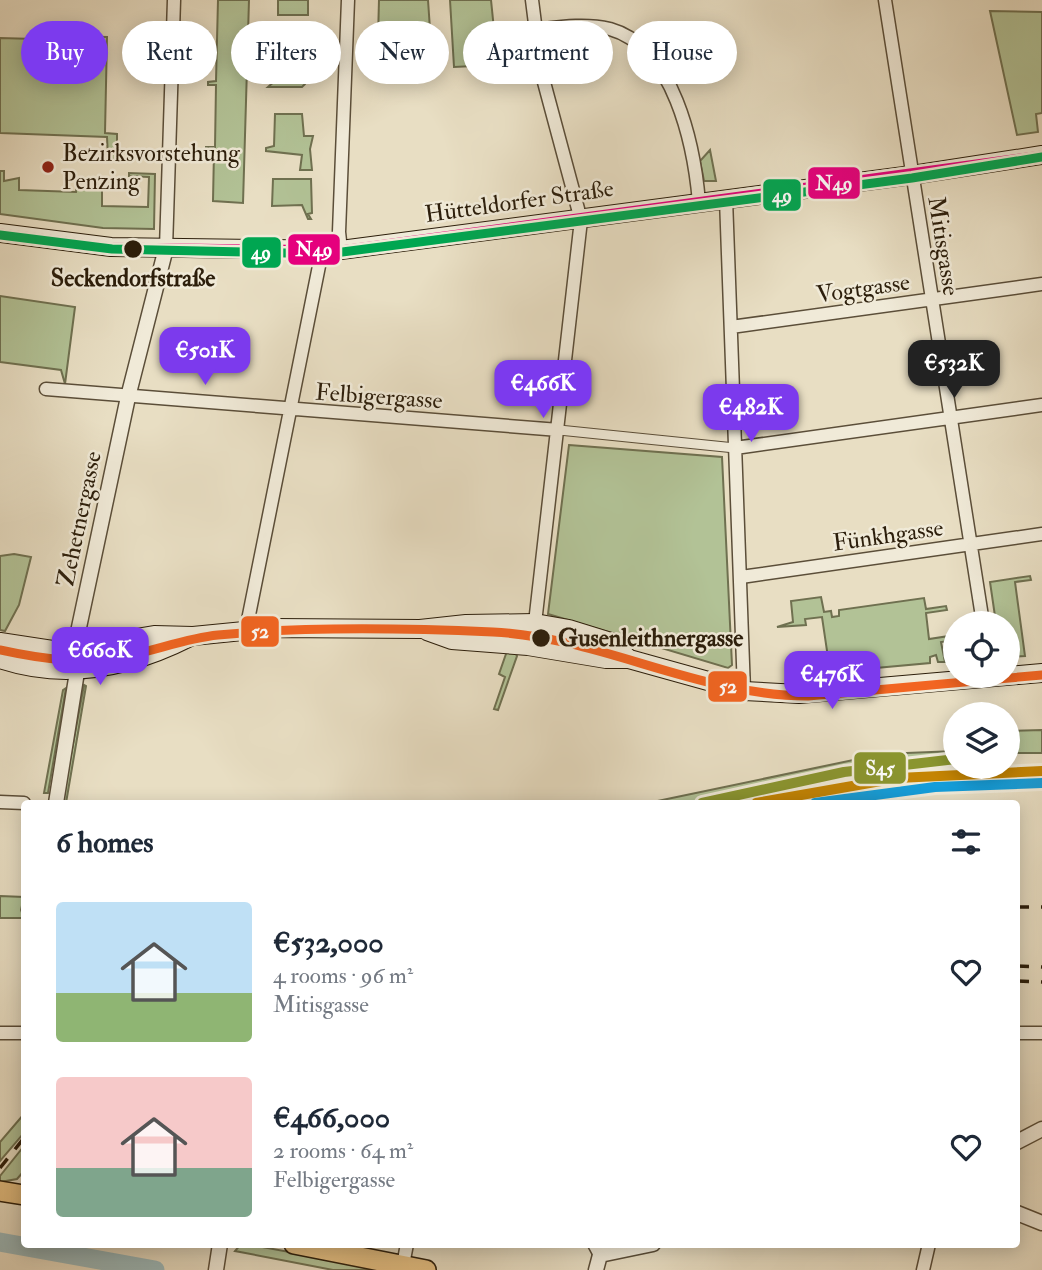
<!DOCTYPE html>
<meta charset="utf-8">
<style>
:root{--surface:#fff;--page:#f2f2f3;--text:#1f2937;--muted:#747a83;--accent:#7c3aed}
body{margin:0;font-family:"IM FELL Double Pica",serif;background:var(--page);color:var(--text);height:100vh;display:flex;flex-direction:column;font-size:26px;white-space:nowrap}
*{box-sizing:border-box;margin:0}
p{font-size:23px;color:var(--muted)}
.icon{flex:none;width:38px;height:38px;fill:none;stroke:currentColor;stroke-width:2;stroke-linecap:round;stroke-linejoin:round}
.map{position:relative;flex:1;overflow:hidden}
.drawer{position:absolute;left:21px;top:800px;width:999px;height:448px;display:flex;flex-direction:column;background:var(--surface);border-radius:7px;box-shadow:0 4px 18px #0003}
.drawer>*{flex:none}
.guide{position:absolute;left:21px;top:21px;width:1001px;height:63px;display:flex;gap:14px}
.buttons{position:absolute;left:943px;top:611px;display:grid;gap:14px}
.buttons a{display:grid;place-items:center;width:77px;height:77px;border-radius:50%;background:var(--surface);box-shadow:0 4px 18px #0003;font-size:35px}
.price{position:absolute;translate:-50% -60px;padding:0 16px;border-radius:14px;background:var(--accent);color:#fff;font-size:23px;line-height:46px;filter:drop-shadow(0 2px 4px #0008)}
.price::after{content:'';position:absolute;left:50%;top:42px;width:21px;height:16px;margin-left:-10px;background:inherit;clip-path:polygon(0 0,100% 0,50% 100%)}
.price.on{background:#222;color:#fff}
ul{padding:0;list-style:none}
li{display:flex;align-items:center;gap:21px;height:175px;padding:0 35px}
li span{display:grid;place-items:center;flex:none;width:196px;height:140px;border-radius:7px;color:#555}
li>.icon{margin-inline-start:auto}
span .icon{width:84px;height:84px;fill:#fffc;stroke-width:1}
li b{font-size:30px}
h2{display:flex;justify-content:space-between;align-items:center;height:84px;padding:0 35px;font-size:30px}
.chip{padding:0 24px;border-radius:32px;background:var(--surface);box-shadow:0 4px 18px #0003;font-size:24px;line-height:63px}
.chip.on{background:var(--accent);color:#fff}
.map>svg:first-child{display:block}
.green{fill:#b2c296;stroke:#6f7050;stroke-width:2}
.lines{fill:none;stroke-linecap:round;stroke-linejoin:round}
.river{stroke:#9bbabd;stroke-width:19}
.pedestrian-casing{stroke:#5b4e39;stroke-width:11}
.minor-casing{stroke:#5b4e39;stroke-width:15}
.tertiary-casing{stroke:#5b4e39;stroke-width:17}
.secondary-casing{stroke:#2c1e0b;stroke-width:20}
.primary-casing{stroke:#2c1e0b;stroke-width:22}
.pedestrian{stroke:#f0ead8;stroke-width:9}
.minor{stroke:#f0ead8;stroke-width:12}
.tertiary{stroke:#f0ead8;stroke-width:14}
.secondary{stroke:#f0ead8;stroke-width:18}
.primary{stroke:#e4bf82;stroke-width:19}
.rail{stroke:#2c1e0b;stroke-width:3.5;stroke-dasharray:12 12;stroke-linecap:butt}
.bus-1-casing{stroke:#f0ead8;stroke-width:14}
.bus-1{stroke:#e5007d;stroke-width:9}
.rail-1-casing{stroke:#f0ead8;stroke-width:16}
.rail-2-casing{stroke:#f0ead8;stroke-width:16}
.rail-3-casing{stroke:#f0ead8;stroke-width:16}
.rail-1{stroke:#8a952f;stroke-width:10}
.rail-2{stroke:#c48403;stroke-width:10}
.rail-3{stroke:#159dd9;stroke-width:10}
.tram-1-casing{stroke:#f0ead8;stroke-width:14}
.tram-2-casing{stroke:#f0ead8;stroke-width:14}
.tram-1{stroke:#00a651;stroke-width:9}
.tram-2{stroke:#f26522;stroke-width:9}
.poi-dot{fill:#8f2418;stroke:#f0ead8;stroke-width:2.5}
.stop-dot{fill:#2c1e0b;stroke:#f0ead8;stroke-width:2.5}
.labels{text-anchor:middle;stroke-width:5;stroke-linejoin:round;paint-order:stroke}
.poi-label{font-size:24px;fill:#2c1e0b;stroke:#f0ead8;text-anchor:start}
.street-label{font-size:24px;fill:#2c1e0b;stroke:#f0ead8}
.stop-label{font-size:24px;font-weight:bold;fill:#2c1e0b;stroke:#f0ead8}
.line-badge{stroke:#f0ead8;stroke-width:2.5}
.badge-label{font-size:19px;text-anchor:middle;font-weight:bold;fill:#fff}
</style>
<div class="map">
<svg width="1042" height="1270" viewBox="0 0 1042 1270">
<rect width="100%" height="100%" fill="#e8dec3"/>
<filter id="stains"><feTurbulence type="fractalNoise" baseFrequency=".00286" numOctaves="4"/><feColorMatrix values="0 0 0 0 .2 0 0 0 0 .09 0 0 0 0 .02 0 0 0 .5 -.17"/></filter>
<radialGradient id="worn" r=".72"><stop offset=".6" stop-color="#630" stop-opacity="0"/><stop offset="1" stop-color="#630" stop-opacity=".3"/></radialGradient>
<path class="green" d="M218,0h31l-6,203 -30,-2 1,-50h-8v-4h9l1,-62h-8v-3l8,-1z
M278,0h30v15h-30z
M379,0h49l5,73 -56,2z
M450,0h41l7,69 -3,-4 -41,2z
M990,11l52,1v101l-6,1 2,18 -21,3z
M71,36l36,1 -2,96 12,1v25h-9l-1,-22 -107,-4v-95l70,2z
M277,42l30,1 -2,41 -3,3h-34l8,-7z
M275,114h27l2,22h9l-3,13 2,21h-12l2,-15 -36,-4v-3l8,-2z
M710,150l6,31h-12l-4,-20z
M0,171h4v10l15,-3v12l57,2 1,-12h20v5h5v21l46,1 1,-30 -20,-1v-3l26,1 -1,55 -51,-1 -103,-14z
M273,179h38l1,34 -4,1 3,5h-3l-6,-14 -30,1z
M0,296l75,11 -10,77 -4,-14 -61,-8z
M569,445l153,12 10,208 -4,3 -180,-54z
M14,554l17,3 -12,48 -14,26 -5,-1v-74z
M1030,576l1,4 -16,2 10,74 -17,1v-34h-12l-6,-41z
M821,597l3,15 7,-1 1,6 7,-1v-6l85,-12 2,11 20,-3 1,4 -21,3 3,26 20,-3v5l-8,1 4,20h-7l-2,-7 -6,2v6l-98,9 -2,-1 -8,-54 -17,2 1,6 -29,2 16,-5 -2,-21z
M507,651l8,1 2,4 -19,54 -4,-1 11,-32 -6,-3z
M84,685l2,1 -20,117h-4z
M66,688l-18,105h-4l19,-103z
M1042,730v23h-34v-22z
M955,751v5l-151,20 -110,27h-46l234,-49z
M0,896l24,1 -3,13 3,8h-24z
M24,1114v19l-24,28v-19z
M24,1146v25l-7,8 -17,3v-6z
M241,1244h5l141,26h-54l-98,-19z"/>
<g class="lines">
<path class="river" d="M0,1242l155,28"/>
<defs>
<path id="pedestrian" d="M559,430l176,18"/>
<path id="minor" d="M885,0l98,623
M535,30c25,-3 50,-7 75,-1 64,18 84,116 89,173
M726,199l18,492
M166,248l8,-248
M341,250l-2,-18 9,-232
M731,327l311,-43
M46,389l513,41
M735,448l307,-43
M741,577l301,-43
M246,630l76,-379
M528,646l7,-23 46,-403 -40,-149 -9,-71
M0,802l24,1
M0,1033h24
M1017,1033h25
M594,1244l6,11
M403,1265l4,-21
M923,1270l6,-26"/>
<path id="tertiary" d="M56,803l21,-131 1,-40 50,-235 38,-149
M1017,1142l25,-13
M1017,1213l25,10
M216,1270l4,-26
M596,1270l4,-15 53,-11"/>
<path id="secondary" d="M0,233l111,14 230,3 571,-75 130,-20
M427,631l25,9 76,6 78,13h23l115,32 55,3 243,-21
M0,642l59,9 95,-16 39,1 81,-8 146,1 46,-5 69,-1 34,6 42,13 18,17
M0,659c65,22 129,9 190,-22"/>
<path id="primary" d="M0,1191l24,4
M294,1244l132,26"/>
</defs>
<use href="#pedestrian" class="pedestrian-casing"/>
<use href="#minor" class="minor-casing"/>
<use href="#tertiary" class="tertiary-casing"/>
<use href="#secondary" class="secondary-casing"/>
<use href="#primary" class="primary-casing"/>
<use href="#pedestrian" class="pedestrian"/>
<use href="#minor" class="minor"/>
<use href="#tertiary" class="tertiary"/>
<use href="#secondary" class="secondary"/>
<use href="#primary" class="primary"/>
<path class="rail" d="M1017,907h25
M1017,966l25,1
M1017,981l25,1
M0,1168l24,-30"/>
<defs>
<path id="bus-1" d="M0,233l111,14 230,3 701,-95"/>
</defs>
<use href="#bus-1" class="bus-1-casing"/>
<use href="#bus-1" class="bus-1"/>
<defs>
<path id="rail-1" d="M702,803l142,-31 112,-13"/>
<path id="rail-2" d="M756,803l142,-25 144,-7"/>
<path id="rail-3" d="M815,803l120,-16 107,-4"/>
</defs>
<use href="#rail-1" class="rail-1-casing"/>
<use href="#rail-2" class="rail-2-casing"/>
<use href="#rail-3" class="rail-3-casing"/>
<use href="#rail-1" class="rail-1"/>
<use href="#rail-2" class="rail-2"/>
<use href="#rail-3" class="rail-3"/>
<defs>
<path id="tram-1" d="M0,235l112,14 215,5 585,-76 130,-21"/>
<path id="tram-2" d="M0,650c41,9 84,15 126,6 31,-6 61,-18 92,-21 89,-9 186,-7 275,-3 111,6 201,63 315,64l234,-21"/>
</defs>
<use href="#tram-1" class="tram-1-casing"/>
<use href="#tram-2" class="tram-2-casing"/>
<use href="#tram-1" class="tram-1"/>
<use href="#tram-2" class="tram-2"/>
</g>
<circle class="poi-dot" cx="48" cy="167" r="7"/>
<g class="stop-dot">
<circle cx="133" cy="249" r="10"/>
<circle cx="541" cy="638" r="10"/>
</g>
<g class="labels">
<g class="poi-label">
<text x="62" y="161">Bezirksvorstehung<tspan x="62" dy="28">Penzing</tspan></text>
</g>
<g class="street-label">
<text transform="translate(519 201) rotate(-8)" y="8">Hütteldorfer Straße</text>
<text transform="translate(944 246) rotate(81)" y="8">Mitisgasse</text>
<text transform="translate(863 288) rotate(-8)" y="8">Vogtgasse</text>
<text transform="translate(379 396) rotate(4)" y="8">Felbigergasse</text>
<text transform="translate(79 519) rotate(-78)" y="8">Zehetnergasse</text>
<text transform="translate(888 535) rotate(-8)" y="8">Fünkhgasse</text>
</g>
<g class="stop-label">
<text x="133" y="286">Seckendorfstraße</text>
<text x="558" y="646" text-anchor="start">Gusenleithnergasse</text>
</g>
</g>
<g class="line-badge">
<rect x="807" y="166" width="54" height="34" rx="7" fill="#e5007d"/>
<rect x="762" y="178" width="40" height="34" rx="7" fill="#00a651"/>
<rect x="287" y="233" width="54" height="33" rx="7" fill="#e5007d"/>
<rect x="241" y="236" width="41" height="33" rx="7" fill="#00a651"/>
<rect x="240" y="615" width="40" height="33" rx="7" fill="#f26522"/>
<rect x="707" y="670" width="41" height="33" rx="7" fill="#f26522"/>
<rect x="853" y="751" width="54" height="34" rx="7" fill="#8a952f"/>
</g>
<g class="badge-label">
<text x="834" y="190">N49</text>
<text x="782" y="202">49</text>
<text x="314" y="256">N49</text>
<text x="261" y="259">49</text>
<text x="260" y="638">52</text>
<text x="728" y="693">52</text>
<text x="880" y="775">S45</text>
</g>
<rect width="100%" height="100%" filter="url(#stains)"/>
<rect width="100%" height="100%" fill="url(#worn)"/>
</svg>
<div class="buttons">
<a><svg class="icon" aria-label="locate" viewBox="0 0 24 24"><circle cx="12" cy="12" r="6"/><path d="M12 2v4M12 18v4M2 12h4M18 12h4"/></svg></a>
<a><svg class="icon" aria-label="layers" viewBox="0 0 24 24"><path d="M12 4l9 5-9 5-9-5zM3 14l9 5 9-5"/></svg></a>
</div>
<b class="price" style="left:205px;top:387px">€501K</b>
<b class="price on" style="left:954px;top:400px">€532K</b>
<b class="price" style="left:543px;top:420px">€466K</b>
<b class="price" style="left:751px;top:444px">€482K</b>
<b class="price" style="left:100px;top:687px">€660K</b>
<b class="price" style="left:832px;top:711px">€476K</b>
<div class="guide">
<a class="chip on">Buy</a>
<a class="chip">Rent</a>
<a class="chip">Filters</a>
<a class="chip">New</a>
<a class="chip">Apartment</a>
<a class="chip">House</a>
</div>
<section class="drawer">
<h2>6 homes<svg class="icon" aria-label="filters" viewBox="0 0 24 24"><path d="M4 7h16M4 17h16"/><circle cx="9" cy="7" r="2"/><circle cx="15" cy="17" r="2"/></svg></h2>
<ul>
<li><span style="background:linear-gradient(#bfe0f5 65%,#8fb573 0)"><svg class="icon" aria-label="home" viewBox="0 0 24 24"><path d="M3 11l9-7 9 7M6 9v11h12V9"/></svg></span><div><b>€532,000</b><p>4 rooms · 96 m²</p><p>Mitisgasse</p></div><svg class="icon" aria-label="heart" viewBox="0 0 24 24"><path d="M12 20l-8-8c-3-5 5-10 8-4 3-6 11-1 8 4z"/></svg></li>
<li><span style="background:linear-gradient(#f6c9c9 65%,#7fa58c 0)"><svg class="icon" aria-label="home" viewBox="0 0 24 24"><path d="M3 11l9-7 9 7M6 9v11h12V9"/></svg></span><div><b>€466,000</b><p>2 rooms · 64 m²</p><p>Felbigergasse</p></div><svg class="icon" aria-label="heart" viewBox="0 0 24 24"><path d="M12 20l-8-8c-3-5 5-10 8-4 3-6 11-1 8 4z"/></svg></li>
</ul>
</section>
</div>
